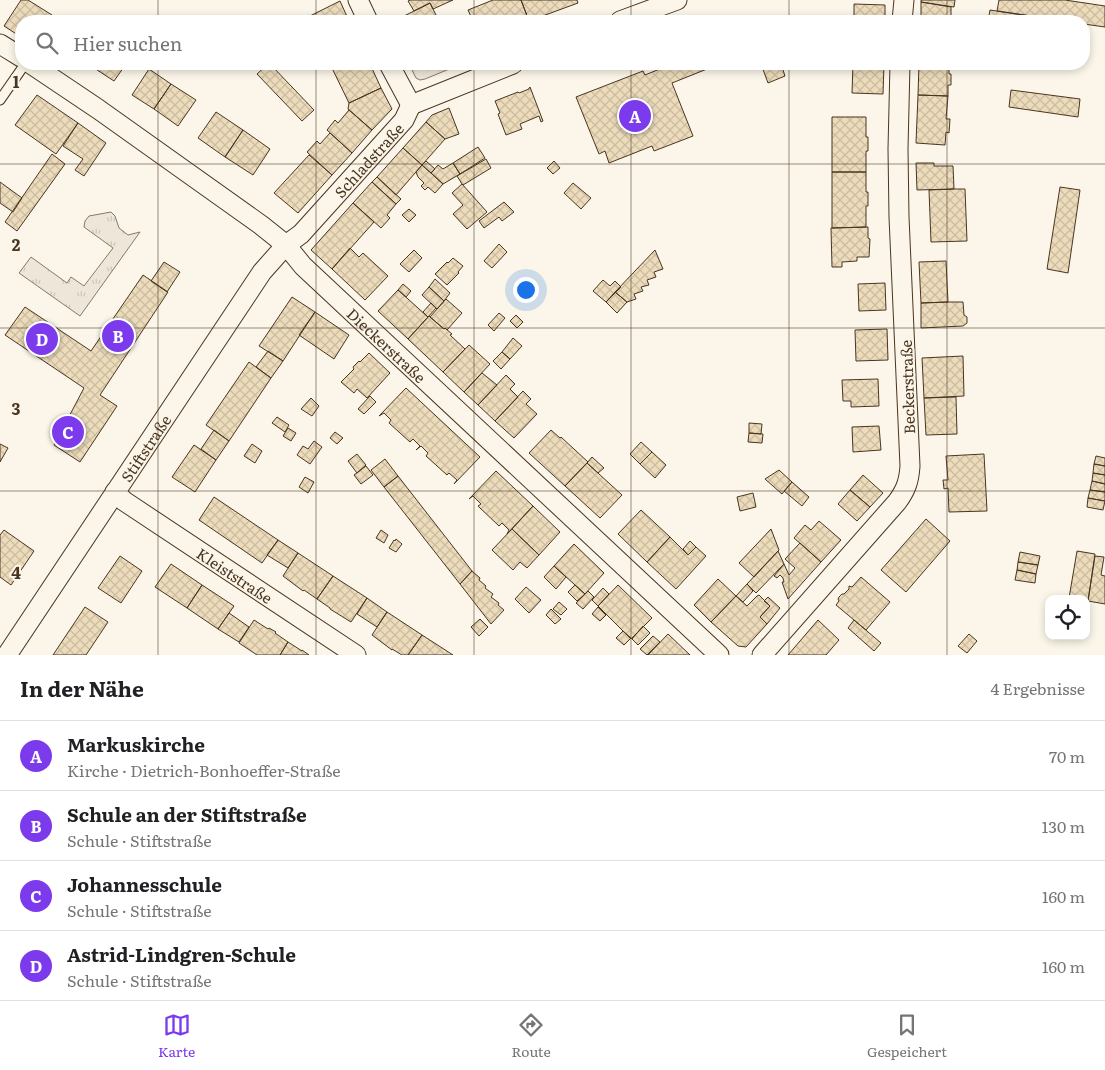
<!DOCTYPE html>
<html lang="de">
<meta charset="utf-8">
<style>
body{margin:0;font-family:Literata,serif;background:#f6f6f6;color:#202124}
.controls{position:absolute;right:15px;bottom:15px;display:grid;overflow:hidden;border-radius:10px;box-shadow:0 2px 8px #0003}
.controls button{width:45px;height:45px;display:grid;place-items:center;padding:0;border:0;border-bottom:1px solid #e0e0e0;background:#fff;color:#202124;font:25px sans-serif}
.you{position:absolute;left:525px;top:289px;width:18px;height:18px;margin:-12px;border:4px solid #fff;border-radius:50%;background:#1a73e8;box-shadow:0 0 0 8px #1a73e833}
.badge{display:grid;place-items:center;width:32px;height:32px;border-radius:50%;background:#7c3aed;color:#fff;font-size:16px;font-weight:700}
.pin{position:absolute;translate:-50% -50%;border:2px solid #fff;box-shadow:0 1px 5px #0006}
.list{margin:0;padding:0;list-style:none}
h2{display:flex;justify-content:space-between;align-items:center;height:65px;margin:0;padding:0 20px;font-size:21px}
h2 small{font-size:16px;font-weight:400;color:#757577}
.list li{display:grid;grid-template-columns:32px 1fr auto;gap:15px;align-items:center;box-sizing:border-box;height:70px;padding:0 20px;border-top:1px solid #e0e0e0}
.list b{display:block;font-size:19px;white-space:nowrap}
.list p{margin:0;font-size:16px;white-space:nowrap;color:#757577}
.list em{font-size:16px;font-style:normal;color:#757577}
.icon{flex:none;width:28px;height:28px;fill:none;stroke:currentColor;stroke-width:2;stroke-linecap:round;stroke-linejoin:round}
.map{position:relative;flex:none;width:1105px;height:655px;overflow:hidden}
.search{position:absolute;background:#fff;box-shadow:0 2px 8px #0003;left:15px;right:15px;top:15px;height:55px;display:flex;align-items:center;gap:12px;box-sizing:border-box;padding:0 18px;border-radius:20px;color:#757577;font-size:19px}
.sheet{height:345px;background:#fff}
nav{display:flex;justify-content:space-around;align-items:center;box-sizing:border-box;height:70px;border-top:1px solid #e0e0e0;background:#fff;font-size:14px;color:#757577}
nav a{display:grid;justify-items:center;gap:2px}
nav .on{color:#7c3aed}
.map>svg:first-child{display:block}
.grass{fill:url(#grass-tufts);stroke:#887966}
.building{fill:url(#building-cross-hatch);stroke:#4a3520}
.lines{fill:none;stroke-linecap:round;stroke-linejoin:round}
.service-casing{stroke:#4a3520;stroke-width:11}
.minor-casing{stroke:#4a3520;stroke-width:21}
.service{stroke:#fbf6e9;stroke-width:9}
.minor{stroke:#fbf6e9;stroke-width:19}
.grid{fill:none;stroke:#4a3520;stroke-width:1;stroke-opacity:0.55}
.labels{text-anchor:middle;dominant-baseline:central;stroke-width:4;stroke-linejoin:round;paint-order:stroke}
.street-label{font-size:15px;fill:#4a3520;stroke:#fbf6e9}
.grid-label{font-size:16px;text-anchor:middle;font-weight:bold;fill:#4a3520;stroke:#fbf6e9;stroke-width:4;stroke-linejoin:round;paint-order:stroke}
</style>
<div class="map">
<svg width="1105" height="655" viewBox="0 0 1105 655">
<defs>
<pattern id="grass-tufts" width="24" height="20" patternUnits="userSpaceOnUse" patternTransform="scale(1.25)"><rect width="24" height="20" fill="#ede6d9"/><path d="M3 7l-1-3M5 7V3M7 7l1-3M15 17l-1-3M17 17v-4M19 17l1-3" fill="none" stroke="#cdc6ba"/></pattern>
<pattern id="building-cross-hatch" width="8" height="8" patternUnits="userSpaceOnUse" patternTransform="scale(1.25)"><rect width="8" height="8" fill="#ecdcbc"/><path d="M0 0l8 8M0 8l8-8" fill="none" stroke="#ccbda1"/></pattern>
</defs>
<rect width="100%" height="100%" fill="#fbf6e9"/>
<path class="grass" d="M409,64h15l3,6 13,-6h19v1l-34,14 -5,1 -4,-2z
M111,212l4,4 4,12 9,7 12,-3 -60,84 -61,-43 12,-16 36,26 4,-6 13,9 29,-38 -29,-21 1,-6 4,-5z"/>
<path class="building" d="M21,0h7l24,15 -4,6h-27v16l-17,-11z
M410,0h43l-20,9 -3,-6 -16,8 -6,-10z
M493,0h28l8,21h-56l-5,-11z
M521,0h56l1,3 -49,18z
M921,0h34l-1,7 -33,-5z
M999,0h66l40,6v21l-21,-3v-3h-18l-69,-10z
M340,1l9,20h-39l-2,-4z
M921,2l30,5v14h-30z
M430,3l9,18h-35l-2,-4z
M854,4l31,1v16h-31z
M990,10l53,8 -1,3h-54z
M88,64h38l-12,17z
M268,64h2l44,46 -12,11 -45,-47z
M330,64h40l11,24 -32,15z
M672,64h45l-10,4v1l-35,14 21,53 -39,15 -2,-5 -43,17 -4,-12 -6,3 -23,-57 67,-26 2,4z
M761,64h20l4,12 -17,7z
M853,64h31l-1,30 -31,-1z
M919,64h30v10h2v11h-3v11l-30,-1z
M149,69l22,15 -17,25 -22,-14z
M171,84l25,16 -18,26 -24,-17z
M530,87l13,34 -2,1 -2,-6 -19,8 2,5 -16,6 -8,-21 2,-1 -5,-12 23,-9 1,1 10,-4v-1z
M381,88l11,21 -20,21 -24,-21 1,-6z
M1011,90l69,9 -2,18 -69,-10z
M37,95l41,28 -22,31 -41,-29z
M918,95l30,1 -2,23h4l-1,14 -3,-1 -1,13 -29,-2z
M449,108l10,26 -14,5 -19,-17 6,-7z
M349,110l23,20 -20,23 -25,-23 8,-10 3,3z
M216,112l27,18 -18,27 -27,-19z
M832,117h34v20h2v14h-2v21h-34z
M426,122l19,17 -23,26 -19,-17z
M78,123l28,20 -22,33 -9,-6 8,-11 -20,-13z
M243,130l27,19 -17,26 -28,-18z
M330,133l22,20 -20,22 -25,-23 10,-11 3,3z
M478,147l7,11 -25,16 -7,-11z
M403,148l19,17 -26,30 -19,-18z
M52,154l13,10 -48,67 -12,-9z
M309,155l23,20 -34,38 -24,-20z
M486,159l5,9 -28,17 -1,-1 -5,-8z
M426,161l9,8 -4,4 -9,-8z
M554,161l6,7 -7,6 -6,-6z
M453,163l7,11 -17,10 -12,-11 7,-8 5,4z
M916,163h18v3h19l1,23 -37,1z
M422,165l21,19 -8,9 -7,-6 -3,3 -4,-4 3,-3 -6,-6 -2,-5z
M832,172h34v20h2v14h-2v21l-34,1z
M377,177l24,22 -5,5 -24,-22z
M0,182l22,16 -9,14 -13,-9z
M372,182l24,22 -9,11 3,3 -9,10 -28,-25z
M573,183l18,15 -10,11 -17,-16z
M462,184l25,28 -20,17 -14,-15 10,-9 -11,-12z
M1060,187l20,3 -12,83 -21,-4z
M954,189h11l2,52 -36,1 -2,-52z
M504,202l10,10 -12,9 -3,-4 -15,11 -5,-7z
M353,203l21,19 -42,47 -21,-19z
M409,209l7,6 -7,7 -7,-7z
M868,227v11l2,1 -1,18h-12v4l-15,1v5h-10l-1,-39z
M499,244l8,8 -15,16 -8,-7z
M350,248l9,9 4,-4 25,23 -23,24 -33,-31z
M414,250l8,8 -13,14 -9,-8z
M655,250l8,19 -9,3 2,5 -9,3 2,5 -8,2 2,4 -9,3 2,5 -9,3 -12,-10z
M453,258l10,8 -5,6 1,1 -12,12 -12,-11 12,-12 1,1z
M946,261l2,41 -27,1 -2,-41z
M164,262l16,10 -13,20 -16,-11z
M143,275l25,17 -68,103 17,11 -37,56 -26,-17 30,-57 -79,-53 20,-28 66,44z
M435,279l15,14 -6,8 -15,-14z
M603,280l7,6 5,-5 6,6 -15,15 -13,-11z
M885,283l1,27 -27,1 -1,-27z
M403,284l8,7 -5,6 -8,-7z
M429,287l15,14 -7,8 -15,-14z
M398,290l30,27 -20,22 -30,-28z
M615,292l12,10 -10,11 -11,-11z
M292,297l23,15 -32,49 -24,-15z
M446,299l16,14 -15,17 -2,-2 -1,1 -14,-12z
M948,302h15l1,13 3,2v6l-4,3 -42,2v-25z
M431,303l5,5 -8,9 -5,-5z
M315,312l34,23 -15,24 -35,-24z
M499,313l6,5 -11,13 -6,-6z
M516,315l7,7 -6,6 -7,-7z
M429,316l15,13 1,-1 7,6 -2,1 15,14 -22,23 -35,-33z
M887,329l1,31 -32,1 -1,-31z
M513,338l9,8 -12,13 -8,-7z
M469,345l21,19 -26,28 -21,-20z
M268,351l15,10 -12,17 -15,-11z
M502,352l8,7 -9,10 -8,-8z
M369,353l21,20 -23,25 -10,-9 -3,4 -13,-11 13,-13 -1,-2 6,-6 1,1z
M963,356l1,40 -40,2 -2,-40z
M249,362l22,16 -42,63 -23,-16z
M482,373l15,12 -19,20 -14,-13z
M506,375l9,9 -5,5 8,8 -23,24 -17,-16z
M878,379l1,27 -28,1v-6h-8l-1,-21z
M406,388l74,69 -26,27 3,-4 -8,-7 -2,2 -21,-19 2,-3 -7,-7 -5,4 4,-4 -7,-7 -3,3 -21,-19 2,-3 -7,-7 -5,3z
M523,391l8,8 -5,5 11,10 -23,24 -19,-17z
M370,396l6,6 -12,12 -6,-5z
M956,397l1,37 -31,1 -2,-37z
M311,398l8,8 -7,10 -11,-7z
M277,417l12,8 -4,7 -13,-9z
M749,423l13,1 -1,10 -12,-1z
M879,426l2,24 -28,2 -1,-25z
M288,428l8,5 -5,8 -8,-5z
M214,430l15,11 -13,19 -15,-11z
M551,430l9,8 1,-1 27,25 -23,24 -36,-33z
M335,432l8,6 -6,6 -7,-6z
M749,433l14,1 -1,9 -14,-1z
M314,441l8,6 -12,17 -13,-9 6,-9 5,3z
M641,442l11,10 -12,12 -10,-10z
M0,444l8,4 -8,14z
M252,444l10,7 -7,12 -11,-7z
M194,445l22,15 -21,32 -23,-15z
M652,452l14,13 -11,13 -15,-14z
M357,454l9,11 -9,8 -9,-12z
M984,454l3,57 -38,1 -1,-24 -4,1 -1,-9h5l-2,-24z
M1096,456l9,2v8l-11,-2z
M592,457l12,11 -6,5 -11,-10z
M385,459l13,17 -14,11 -13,-17z
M587,463l35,32 -22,23 -35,-32z
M1094,464l11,2v9l-12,-2z
M366,466l7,9 -12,9 -7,-9z
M779,470l13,12 -10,12 -17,-15z
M496,471l37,35 -26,28 2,-4 -7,-7 -3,3 -21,-20 3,-2 -8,-8 -4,3z
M1093,473l12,2v9l-13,-3z
M863,475l20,18 -13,14 -20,-17z
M398,476l74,95 -12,13 -76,-97z
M305,477l9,5 -6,11 -9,-6z
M1092,481l13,3v8l-15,-2z
M792,482l17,15 -7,9 -18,-15z
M850,490l20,17 -13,14 -19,-17z
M1090,490l15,2v9l-17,-3z
M753,493l3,14 -16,4 -3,-14z
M214,497l64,43 -16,23 -63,-43z
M1088,498l17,3 -2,9 -16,-3z
M533,506l27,26 -21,23 -27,-26z
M641,510l29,27 -23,25 -29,-28z
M926,519l24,22 -44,51 -25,-22z
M819,521l22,19 -20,22 -27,-24 11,-13 6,5z
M512,529l27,26 -12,13 -7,-6 -7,8 -21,-20z
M771,529l8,21 -25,27 -15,-14z
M4,530l30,21 -23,34 -11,-8v-42z
M381,530l7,5 -4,8 -8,-5z
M670,537l18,18 8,-8 10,9 -30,33 -29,-27z
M396,539l6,5 -6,8 -7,-4 5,-8 1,1z
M278,540l20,13 -10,15 -21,-13z
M690,541l6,6 -8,8 -5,-6z
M800,543l21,19 -33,37 -6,-17h2l-1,-4 -3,-3 -3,3 -3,-2 10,-12 5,11 6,-7 -10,-9z
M574,544l30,29 -19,21 -31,-28z
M778,551l6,13 -28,29 -9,-9z
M1077,551l18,3 -7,47h-2v-2l-17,-1z
M1020,552l20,4 -2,9 -20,-3z
M298,553l35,23 -16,23 -13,-9 -1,1 -20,-15z
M120,556l22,15 -21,32 -23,-15z
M1095,556l9,1 -3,18 4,1v28l-17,-3z
M1018,562l20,3 -2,9 -19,-4z
M171,564l31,21 -15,23 -32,-21z
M554,566l12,11 -10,12 -12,-12z
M1017,570l19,4 -1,9 -20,-3z
M472,571l8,7 -1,2 7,6 -1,2 8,6 -2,3 8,6 -1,2 6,5 -13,14 -31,-40z
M333,576l34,22 -16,24 -21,-13v-1l-13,-9z
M861,577l29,25 -24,28 -30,-25 3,-4 -1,-2 1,-2 3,-3h2l5,-5v-3l3,1z
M718,579l18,17 -25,26 -17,-17z
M747,584l6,7 -10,11 -7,-6z
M202,585l32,21 -16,23 -31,-21z
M575,585l10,9 -8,7 -9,-9z
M618,585l34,33 -21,21 -33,-33z
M526,587l15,13 -12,13 -14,-14z
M603,588l6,6 -11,12 -6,-6z
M588,591l6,6 -11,12 -7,-6z
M759,595l11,11 -10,11 7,7 -21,23 -8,-1 -27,-24 25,-26 11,10 10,-10z
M768,597l12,11 -13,16 -7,-7 10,-11 -6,-5z
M367,598l20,14 -10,15 -20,-13z
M559,602l8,7 -6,6 -8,-6z
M85,607l23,15 -22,33h-33z
M598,607l8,8 -6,6 -8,-7z
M551,609l10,10 -6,5 -9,-9z
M387,612l35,23 -14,20h-6l-10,-6v1l-20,-15z
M229,613l20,14 -10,15 -21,-13z
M480,619l8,8 -9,9 -8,-9z
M254,620l14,9 1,-1 7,4 -1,1 13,9 -8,13h-23l-18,-12z
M818,620l21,20 -13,15h-38z
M854,620l27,23 -7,8 -26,-23z
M643,626l7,7 -12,12 -6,-6z
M623,631l8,7 -7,7 -8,-7z
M668,634l22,21h-42z
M969,634l8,7 -10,12 -9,-7z
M422,635l31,20h-45z
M653,636l7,6 -13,13 -7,-6z
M288,642l14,9v-1l7,5h-29z"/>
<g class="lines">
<g class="service-casing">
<path id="service" d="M0,100l25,-36"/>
</g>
<g class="minor-casing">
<g id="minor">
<path d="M358,0l10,21"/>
<path d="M620,21l57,-21"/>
<path d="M902,21l2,-21"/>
<path d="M0,44l21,13"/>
<path id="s1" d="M31,64l67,45 163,116 25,20 17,21 416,389"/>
<path d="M389,64l22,41"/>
<path d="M411,105l102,-41"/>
<path id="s2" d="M115,492l9,9 232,154"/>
<path id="s3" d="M7,655l255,-383 24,-27 15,-11 103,-114 7,-15"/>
<path d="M762,655l135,-153c9,-12 12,-21 13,-36l-11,-249 -1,-68 2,-85"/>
</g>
</g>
<use href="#service" class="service"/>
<use href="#minor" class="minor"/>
</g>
<path class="grid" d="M158,0v21M316,0v21M474,0v21M631,0v21M789,0v21M947,0v21M158,64v591M316,64v591M474,64v591M631,64v591M789,64v591M947,64v591M0,164h1105M0,328h1105M0,491h1105"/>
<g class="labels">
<g class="street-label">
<text stroke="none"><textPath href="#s3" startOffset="615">Schladstraße</textPath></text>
<text stroke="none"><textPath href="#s1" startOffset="455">Dieckerstraße</textPath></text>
<text transform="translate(907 387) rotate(-92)">Beckerstraße</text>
<text stroke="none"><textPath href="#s3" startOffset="249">Stiftstraße</textPath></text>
<text stroke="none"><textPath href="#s2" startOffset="146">Kleiststraße</textPath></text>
</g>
</g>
<g class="grid-label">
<text x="16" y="88">1</text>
<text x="16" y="251">2</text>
<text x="16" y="415">3</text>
<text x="16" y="579">4</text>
</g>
</svg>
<div class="controls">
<button><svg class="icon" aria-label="locate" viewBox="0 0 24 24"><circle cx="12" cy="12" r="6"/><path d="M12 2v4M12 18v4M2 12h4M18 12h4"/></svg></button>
</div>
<div class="you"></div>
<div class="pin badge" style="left:635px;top:116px">A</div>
<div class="pin badge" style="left:118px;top:336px">B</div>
<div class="pin badge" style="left:68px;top:432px">C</div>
<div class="pin badge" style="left:42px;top:339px">D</div>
<div class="search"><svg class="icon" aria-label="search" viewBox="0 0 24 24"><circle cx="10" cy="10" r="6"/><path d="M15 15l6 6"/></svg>Hier suchen</div>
</div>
<section class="sheet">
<h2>In der Nähe<small>4 Ergebnisse</small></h2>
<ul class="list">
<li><span class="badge">A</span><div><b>Markuskirche</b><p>Kirche · Dietrich-Bonhoeffer-Straße</p></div><em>70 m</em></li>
<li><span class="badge">B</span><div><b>Schule an der Stiftstraße</b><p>Schule · Stiftstraße</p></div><em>130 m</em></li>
<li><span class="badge">C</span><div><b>Johannesschule</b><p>Schule · Stiftstraße</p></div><em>160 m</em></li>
<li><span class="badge">D</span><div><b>Astrid-Lindgren-Schule</b><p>Schule · Stiftstraße</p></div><em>160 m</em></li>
</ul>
</section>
<nav>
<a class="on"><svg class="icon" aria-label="map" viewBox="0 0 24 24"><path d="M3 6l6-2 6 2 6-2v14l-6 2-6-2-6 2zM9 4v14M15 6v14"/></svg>Karte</a>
<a><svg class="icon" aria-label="directions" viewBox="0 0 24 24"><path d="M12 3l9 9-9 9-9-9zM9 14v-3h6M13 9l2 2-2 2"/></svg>Route</a>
<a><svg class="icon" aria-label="saved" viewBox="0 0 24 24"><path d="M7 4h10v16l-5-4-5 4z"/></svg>Gespeichert</a>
</nav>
